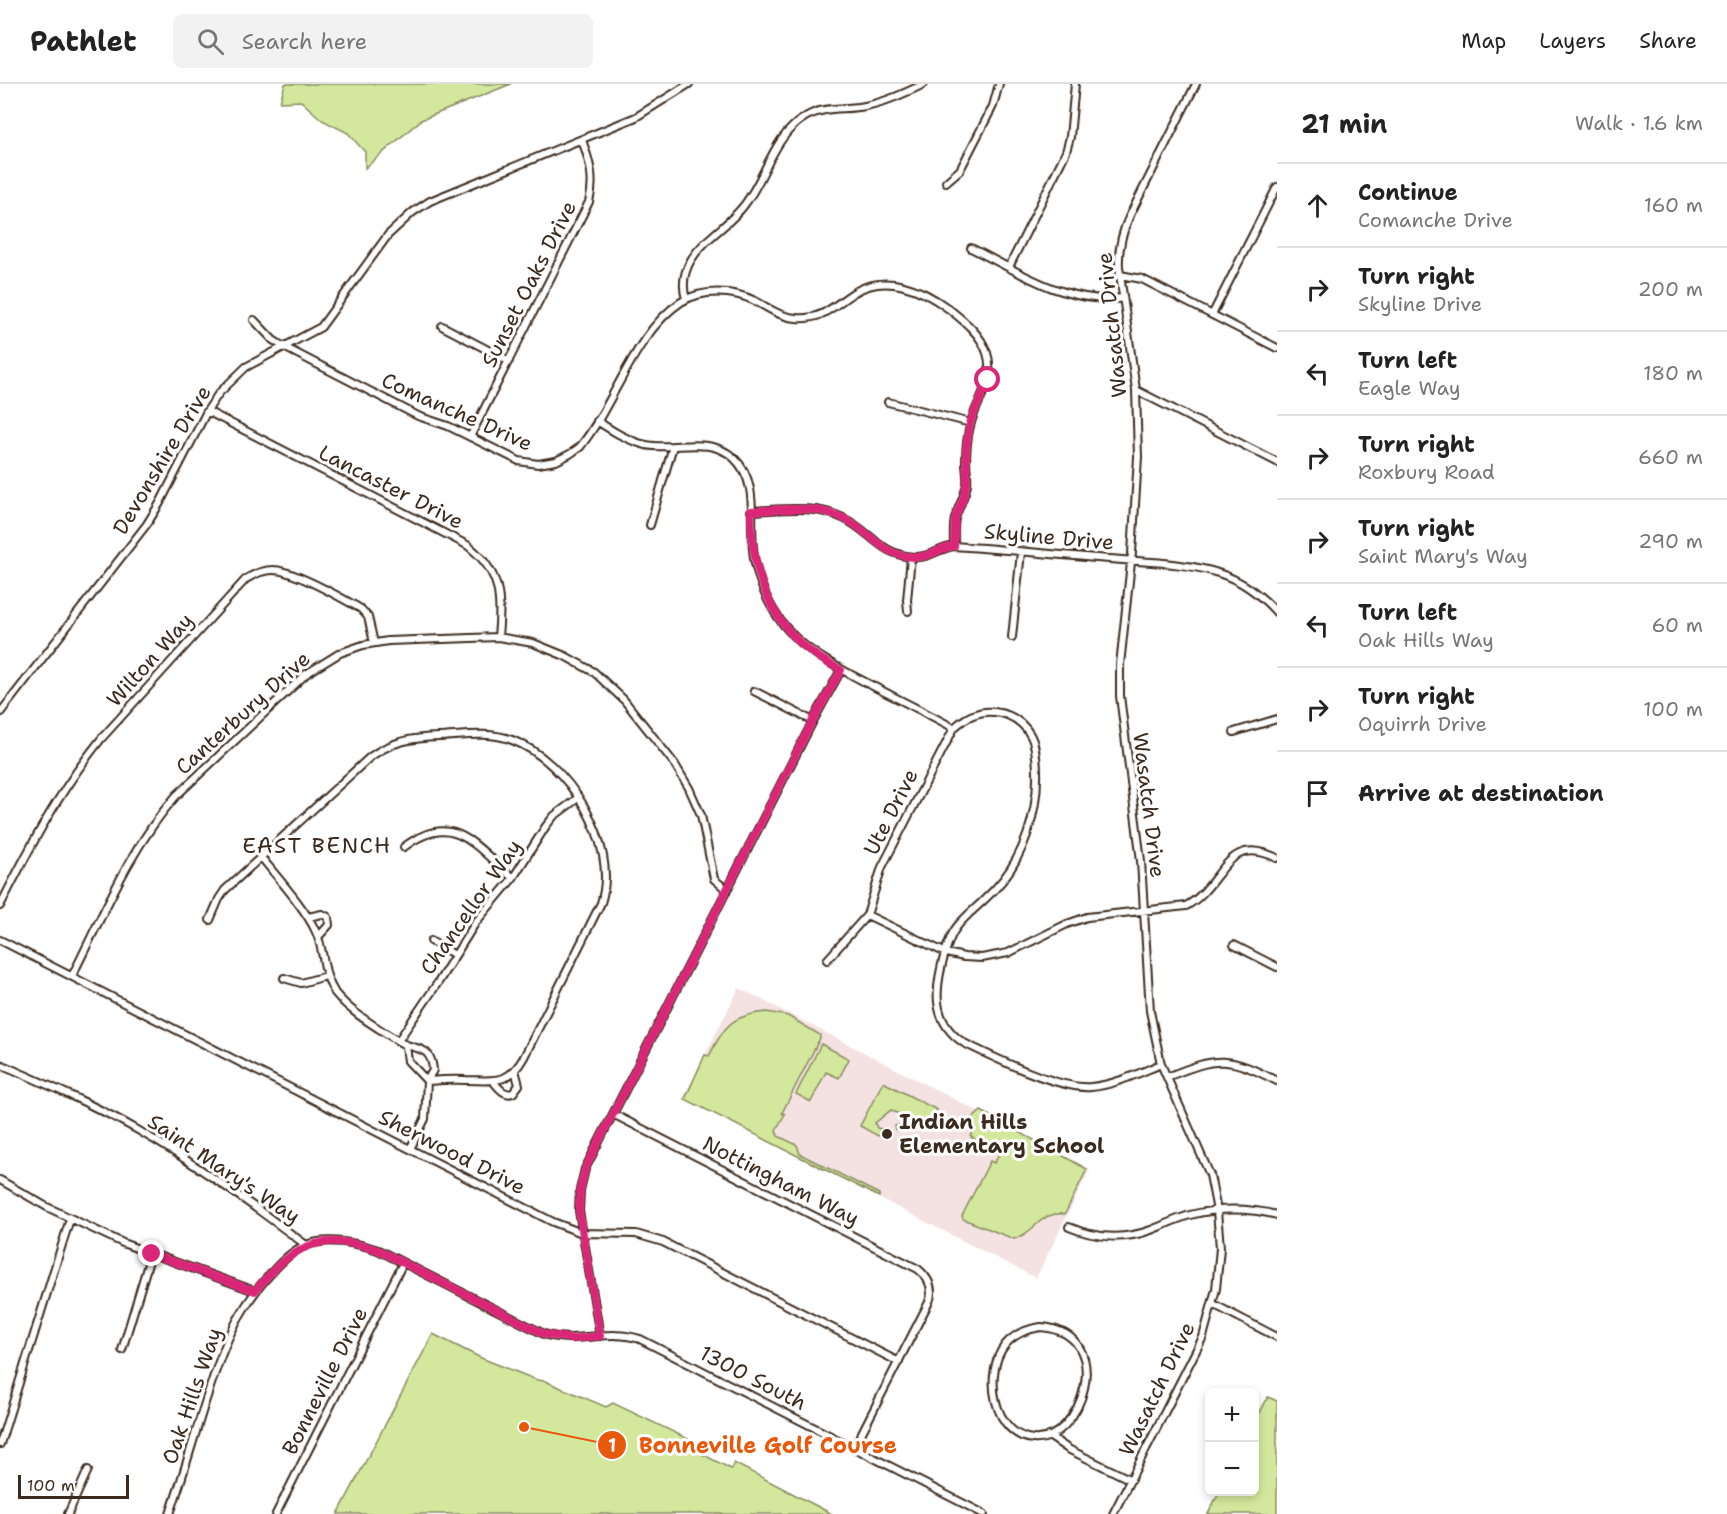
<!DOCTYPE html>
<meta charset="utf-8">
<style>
body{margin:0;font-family:"Shantell Sans",sans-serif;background:#f2f2f2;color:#222}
.controls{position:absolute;right:18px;bottom:18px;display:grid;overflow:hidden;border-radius:9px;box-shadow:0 3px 9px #0003}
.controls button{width:54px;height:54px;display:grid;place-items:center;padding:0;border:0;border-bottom:2px solid #e0e0e0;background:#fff;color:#222;font:30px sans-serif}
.scale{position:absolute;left:18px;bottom:15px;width:111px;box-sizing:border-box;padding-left:6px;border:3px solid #3b2a1e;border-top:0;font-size:16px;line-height:21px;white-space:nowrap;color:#3b2a1e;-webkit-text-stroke:4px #fff;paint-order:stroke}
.stop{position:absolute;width:18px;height:18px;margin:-14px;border:4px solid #db2777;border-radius:50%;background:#fff}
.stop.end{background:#db2777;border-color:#fff;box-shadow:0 2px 6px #0008}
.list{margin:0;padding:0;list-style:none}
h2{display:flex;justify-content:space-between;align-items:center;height:78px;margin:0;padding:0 24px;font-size:26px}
h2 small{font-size:20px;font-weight:400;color:#767676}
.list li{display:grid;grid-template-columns:39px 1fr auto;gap:18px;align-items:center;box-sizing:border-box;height:84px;padding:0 24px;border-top:2px solid #e0e0e0}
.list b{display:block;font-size:22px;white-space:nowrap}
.list p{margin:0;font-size:20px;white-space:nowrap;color:#767676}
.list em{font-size:20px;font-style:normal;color:#767676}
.icon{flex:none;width:33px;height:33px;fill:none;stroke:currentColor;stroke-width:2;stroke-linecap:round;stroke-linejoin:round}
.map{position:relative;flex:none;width:1277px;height:1430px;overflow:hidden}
header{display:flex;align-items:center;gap:36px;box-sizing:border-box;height:84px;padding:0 30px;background:#fff;border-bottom:2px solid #e0e0e0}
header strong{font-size:28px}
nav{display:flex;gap:33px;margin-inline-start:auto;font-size:21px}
.search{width:420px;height:54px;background:#f2f2f2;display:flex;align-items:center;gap:15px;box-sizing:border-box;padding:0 21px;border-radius:9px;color:#767676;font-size:22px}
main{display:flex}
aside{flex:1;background:#fff}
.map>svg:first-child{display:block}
.built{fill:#f4e2e2}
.green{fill:#d3e89d;stroke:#87895e;stroke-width:1.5}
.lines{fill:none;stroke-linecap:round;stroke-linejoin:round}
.street-casing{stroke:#3b2a1e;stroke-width:10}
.street{stroke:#fff;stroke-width:6}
.route{stroke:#db2777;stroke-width:8}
.poi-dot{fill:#3b2a1e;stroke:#fff;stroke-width:2}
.labels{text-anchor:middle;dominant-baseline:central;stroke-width:6;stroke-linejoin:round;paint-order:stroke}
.street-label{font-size:21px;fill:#3b2a1e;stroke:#fff}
.poi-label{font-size:21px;font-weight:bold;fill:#3b2a1e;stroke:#fff;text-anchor:start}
.neighbourhood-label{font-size:22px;letter-spacing:1.5px;fill:#3b2a1e;stroke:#fff}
.leader{fill:none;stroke:#e8590c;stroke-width:2}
.callout-dot{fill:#e8590c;stroke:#fff;stroke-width:2}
.mark-label{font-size:18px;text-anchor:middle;font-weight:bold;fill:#fff}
.callout-label{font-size:22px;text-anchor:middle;font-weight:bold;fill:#e8590c;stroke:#fff;stroke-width:6;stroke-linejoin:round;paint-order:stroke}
</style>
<header>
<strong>Pathlet</strong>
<div class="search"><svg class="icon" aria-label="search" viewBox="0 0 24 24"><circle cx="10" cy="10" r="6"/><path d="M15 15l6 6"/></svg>Search here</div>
<nav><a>Map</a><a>Layers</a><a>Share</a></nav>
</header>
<main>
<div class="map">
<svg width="1277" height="1430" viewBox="0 0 1277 1430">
<rect width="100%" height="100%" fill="#fff"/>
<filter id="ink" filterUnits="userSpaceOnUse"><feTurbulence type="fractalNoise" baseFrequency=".0167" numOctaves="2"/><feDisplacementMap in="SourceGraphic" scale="12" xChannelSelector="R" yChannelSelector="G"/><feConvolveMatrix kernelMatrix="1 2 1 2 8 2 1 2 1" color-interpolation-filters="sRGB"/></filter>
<g filter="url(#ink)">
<path class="built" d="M739,904l351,181 -54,109 -353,-180z"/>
<path class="green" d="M285,0h226l-90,36 -56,48v-16l-17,-19 -26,-13 -21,-19 -21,1z
M767,928l21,4 32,19v3l-38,75 3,1 -9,16 2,6 19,9 3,9 79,40v3l-194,-98 20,-44 4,1c16,-31 23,-41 58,-44z
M821,960l28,15 -10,19 -13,-6 -15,30 -15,-8z
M883,998l54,28 -6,8 -35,12 -1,-4 11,-3 1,-5 -16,-8 -16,13 2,5 8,2 1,3 -8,3 -18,-10z
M981,1027l106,58 -22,45c-26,-3 -29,19 -51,25l-51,-20 -1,-3 28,-55 4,2 5,-9 -28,-17 3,-9 -2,-9z
M433,1250l48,24 56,22 8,1 61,26 7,-4 92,44 -3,7 29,15 3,-6 98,51h-494z
M1268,1313l9,4v113h-69l11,-22h35l1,-70z"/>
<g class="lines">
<g class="street-casing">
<path id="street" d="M946,98l14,-12 33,-64 6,-22
M971,164c48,24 96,57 152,50
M1009,183l57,-115 4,-15 5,-53
M1120,191l22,4 135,69
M686,215c-4,-13 -2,-27 5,-39 13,-22 39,-35 54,-56 22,-29 28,-69 62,-88 18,-10 38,-6 58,-10 21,-4 40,-13 59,-22
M1212,231l65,-128
M254,236l19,20 11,7 134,69 30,10 71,35 19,3 18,-3 14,-7 10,-7c35,-43 54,-114 101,-145 21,-13 52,-12 74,-1 14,7 25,16 41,17 27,2 37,-12 57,-25 32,-20 68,-5 96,16 15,12 32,25 38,44 9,27 -11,48 -17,73 -3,12 -4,24 -4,36 0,7 2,15 1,22 -2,13 -9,23 -12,35 -2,8 -1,18 -1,27
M442,242l67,35
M1136,306l141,72
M888,318l83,21
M207,327l260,134c34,26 35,53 31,92
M597,337c16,10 31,20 49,24 29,6 63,-10 88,13 28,26 13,72 21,105 15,67 54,90 110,119 29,15 60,30 89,46
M470,353l119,-235c6,-22 1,-40 -7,-62
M751,427c30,-1 64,-7 92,7 28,13 37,37 71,39 16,1 25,-9 40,-11 51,3 103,9 155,13 34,3 76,3 109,14 23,7 43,22 59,40
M650,441l23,-79
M908,527l-1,-11 4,-43
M1012,553l9,-85
M754,607l59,30
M0,629l147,-189 13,-21 47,-92 12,-18 27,-26 75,-40 67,-92 25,-23 17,-11 206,-84 53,-33
M1234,648l43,-13
M404,763c50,-38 71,0 109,31
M261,773c16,20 45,52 55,75 9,20 6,42 19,61 16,20 42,34 63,48 15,10 33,2 35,29l-6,11 -2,38 -15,30
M0,822c31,-61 58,-113 101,-167l145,-160c8,-5 17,-9 27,-9 20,0 69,28 88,39l7,8 6,26
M867,831l79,38 18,4 18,1 26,-5 59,-29 20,-7 99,-11c37,-20 39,-74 91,-48
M308,833l14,-3 6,3 1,8 -11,12
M210,836l9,-21 6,-9 145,-133c22,-16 42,-19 69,-20 23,-1 50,-6 73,3 56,21 108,104 89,163l-77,154c-16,29 -31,23 -58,23 -13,-1 -26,0 -39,1
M0,856l553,282 29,11 54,1 27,8 236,120
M431,857l24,14
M1234,861l43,22
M827,876l40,-45 15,-48 72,-139c11,-11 25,-18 41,-16 20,2 37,17 40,37 6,37 -1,78 -19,111 -8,15 -19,28 -31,39 -10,10 -21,18 -29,29 -6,8 -8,16 -11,25 -10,34 -15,68 19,90 29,14 96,47 127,44 24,-2 48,-14 70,-23
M72,892c31,-61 58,-128 104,-180l130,-122 34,-21 23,-8 25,-4 110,-4 35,6 32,13 29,16 30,28 50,63 15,25 12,27 13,64 13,11
M284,894l17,5 25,-7
M398,957l41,-60 37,-59 37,-44 33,-52 8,-10 24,-18
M406,962l2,15 19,20
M0,980c46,20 92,40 136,65 59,34 115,75 170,116
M1167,993c51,-21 61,-21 110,4
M493,997c6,7 11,15 20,12l6,-8 -4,-15
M613,1030l305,155c11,9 16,20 11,33l-75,146
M0,1096l47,27 78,37 130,47
M1069,1143c26,11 55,13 82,3 13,-5 25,-11 39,-15 28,-7 59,-7 87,0
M1213,1220l64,33
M1041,1243c78,6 40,117 -8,112 -40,-4 -50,-66 -28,-94 9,-11 22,-16 36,-18z
M600,1252l-21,-125 1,-21 5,-21 228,-448 28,-51
M122,1266l29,-96
M1049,1352l19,13 63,31
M0,1360l70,-225
M68,1430l20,-44
M170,1430c12,-35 22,-70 33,-105 17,-54 31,-97 70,-138 9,-10 20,-21 33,-26 21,-8 52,-2 72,5l166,84c35,11 63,-6 96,5l344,175
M276,1430l127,-251
M1113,1430l90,-177 13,-48 4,-41 -3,-37 -7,-36 -49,-111 -11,-53 -9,-150 -21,-165v-31l12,-112 6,-96 -2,-67 -17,-123c-1,-19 3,-35 11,-52l66,-131"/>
</g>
<use href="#street" class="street"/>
</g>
</g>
<g class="lines" filter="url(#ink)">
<path class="route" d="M152,1170l103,37c37,-45 64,-61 123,-41l166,84 28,5 28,-3 -21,-125 1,-21 5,-21 228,-449 28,-50c-66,-32 -90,-88 -90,-159 30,-1 64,-7 92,7 29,13 35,37 71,39 16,1 25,-9 40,-11l1,-28 9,-22 3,-15 -1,-32 4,-26 18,-43"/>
</g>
<circle class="poi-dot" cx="887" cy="1050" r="6"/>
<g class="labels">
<g class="street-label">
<text transform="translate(529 200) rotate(-63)">Sunset Oaks Drive</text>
<text transform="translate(1112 241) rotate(-96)">Wasatch Drive</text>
<text transform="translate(457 328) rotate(24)">Comanche Drive</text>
<text transform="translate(162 376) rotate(-59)">Devonshire Drive</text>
<text transform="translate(391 403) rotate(27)">Lancaster Drive</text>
<text transform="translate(1049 453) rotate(5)">Skyline Drive</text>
<text transform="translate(150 576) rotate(-48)">Wilton Way</text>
<text transform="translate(243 629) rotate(-42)">Canterbury Drive</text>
<text transform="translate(1149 721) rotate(83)">Wasatch Drive</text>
<text transform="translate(891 728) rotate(-63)">Ute Drive</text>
<text transform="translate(471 823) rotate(-55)">Chancellor Way</text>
<text transform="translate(452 1068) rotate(27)">Sherwood Drive</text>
<text transform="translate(224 1085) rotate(34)">Saint Mary's Way</text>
<text transform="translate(781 1097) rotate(27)">Nottingham Way</text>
<text transform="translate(753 1294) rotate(27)">1300 South</text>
<text transform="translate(325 1297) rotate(-63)">Bonneville Drive</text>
<text transform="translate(1157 1305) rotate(-64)">Wasatch Drive</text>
<text transform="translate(192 1312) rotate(-71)">Oak Hills Way</text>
</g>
<g class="poi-label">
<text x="899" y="1038">Indian Hills<tspan x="899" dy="24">Elementary School</tspan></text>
</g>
<g class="neighbourhood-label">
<text x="317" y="761">EAST BENCH</text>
</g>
</g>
<path class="leader" d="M524 1343L612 1361"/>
<g class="callout-dot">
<circle cx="524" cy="1343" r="6"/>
<circle cx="612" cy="1361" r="15"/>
</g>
<g class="mark-label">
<text x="612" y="1368">1</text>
</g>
<g class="callout-label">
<text x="768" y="1369">Bonneville Golf Course</text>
</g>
</svg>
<div class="controls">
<button>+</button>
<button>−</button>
</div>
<div class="scale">100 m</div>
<div class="stop" style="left:988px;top:296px"></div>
<div class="stop end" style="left:152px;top:1170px"></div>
</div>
<aside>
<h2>21 min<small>Walk · 1.6 km</small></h2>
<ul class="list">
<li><svg class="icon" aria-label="ahead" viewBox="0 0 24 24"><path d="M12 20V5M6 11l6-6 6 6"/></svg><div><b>Continue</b><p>Comanche Drive</p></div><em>160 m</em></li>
<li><svg class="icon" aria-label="right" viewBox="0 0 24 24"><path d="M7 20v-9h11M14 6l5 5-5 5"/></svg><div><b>Turn right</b><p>Skyline Drive</p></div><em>200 m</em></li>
<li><svg class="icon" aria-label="left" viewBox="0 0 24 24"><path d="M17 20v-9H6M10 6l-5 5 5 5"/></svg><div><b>Turn left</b><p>Eagle Way</p></div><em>180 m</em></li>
<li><svg class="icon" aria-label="right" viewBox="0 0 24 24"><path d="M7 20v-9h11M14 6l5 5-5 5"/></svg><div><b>Turn right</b><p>Roxbury Road</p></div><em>660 m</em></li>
<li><svg class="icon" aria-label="right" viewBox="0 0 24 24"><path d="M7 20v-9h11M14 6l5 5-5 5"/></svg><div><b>Turn right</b><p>Saint Mary's Way</p></div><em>290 m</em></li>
<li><svg class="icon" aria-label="left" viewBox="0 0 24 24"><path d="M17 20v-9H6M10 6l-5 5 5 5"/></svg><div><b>Turn left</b><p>Oak Hills Way</p></div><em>60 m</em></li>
<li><svg class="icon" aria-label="right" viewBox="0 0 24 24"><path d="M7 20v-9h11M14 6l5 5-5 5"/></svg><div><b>Turn right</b><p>Oquirrh Drive</p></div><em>100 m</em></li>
<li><svg class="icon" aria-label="arrive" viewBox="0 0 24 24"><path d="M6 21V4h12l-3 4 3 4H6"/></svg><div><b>Arrive at destination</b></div></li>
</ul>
</aside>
</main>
